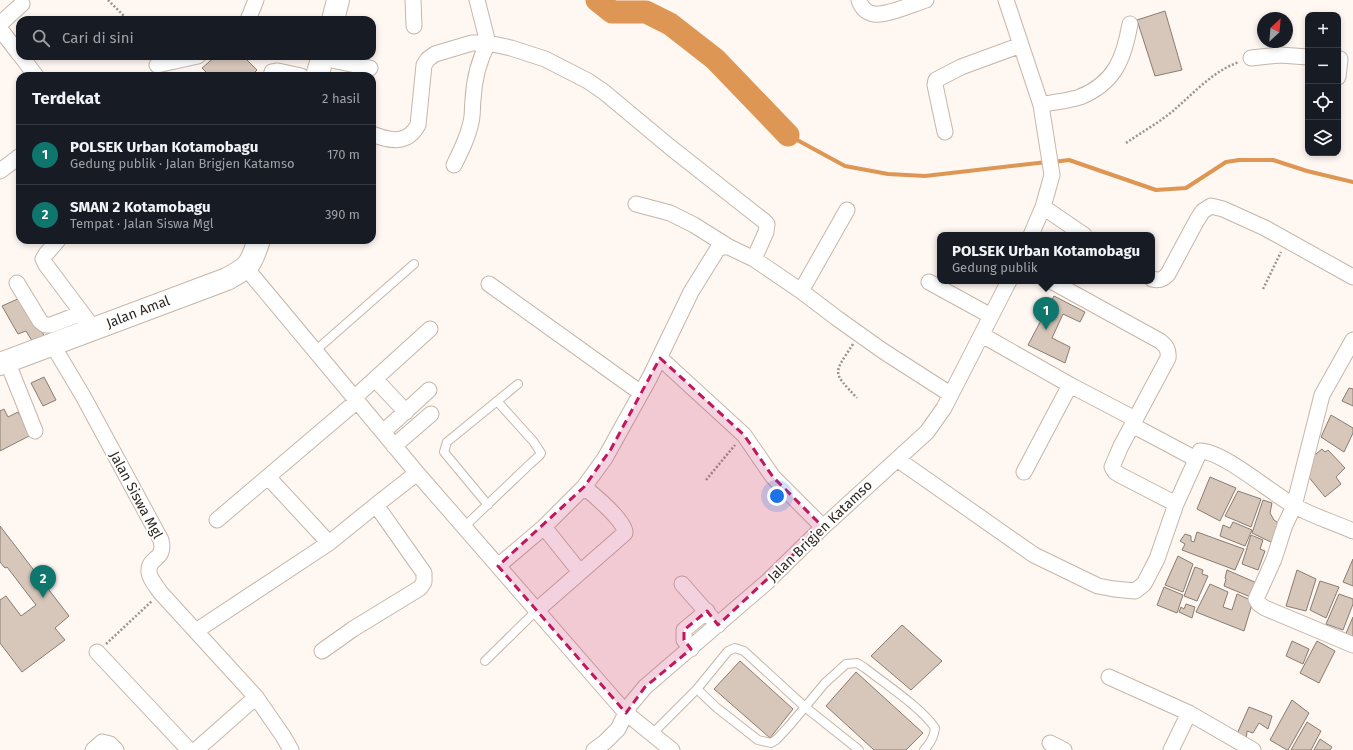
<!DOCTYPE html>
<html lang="id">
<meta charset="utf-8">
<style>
body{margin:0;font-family:"Fira Sans",sans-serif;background:#20242c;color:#f1f3f6}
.controls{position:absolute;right:12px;top:12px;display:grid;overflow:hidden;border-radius:8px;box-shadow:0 2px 6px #0003}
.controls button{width:36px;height:36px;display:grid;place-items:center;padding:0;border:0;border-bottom:1px solid #363941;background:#171b24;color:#f1f3f6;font:20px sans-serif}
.compass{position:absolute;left:1257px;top:12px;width:36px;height:36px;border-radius:50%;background:#171b24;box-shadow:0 2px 6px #0003;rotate:26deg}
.you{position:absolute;left:777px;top:496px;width:14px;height:14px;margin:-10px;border:3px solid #fff;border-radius:50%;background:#1a73e8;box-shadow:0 0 0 6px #1a73e833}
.badge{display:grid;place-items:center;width:26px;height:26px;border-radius:50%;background:#0f766e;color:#fff;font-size:13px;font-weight:700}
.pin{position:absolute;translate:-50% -33px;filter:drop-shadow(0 1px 2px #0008)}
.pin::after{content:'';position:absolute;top:21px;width:14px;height:12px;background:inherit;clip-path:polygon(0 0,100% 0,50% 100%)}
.popup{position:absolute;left:937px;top:232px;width:218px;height:52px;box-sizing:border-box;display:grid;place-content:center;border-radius:8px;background:#171b24;filter:drop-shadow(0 1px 3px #0005);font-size:13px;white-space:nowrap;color:#9ea1a6}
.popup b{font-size:15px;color:#f1f3f6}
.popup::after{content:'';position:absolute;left:50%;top:100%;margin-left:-8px;border:8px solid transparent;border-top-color:#171b24}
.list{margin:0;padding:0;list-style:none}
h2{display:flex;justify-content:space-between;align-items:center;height:52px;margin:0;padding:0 16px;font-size:17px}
h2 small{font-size:13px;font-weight:400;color:#9ea1a6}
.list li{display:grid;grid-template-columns:26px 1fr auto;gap:12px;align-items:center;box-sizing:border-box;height:60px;padding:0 16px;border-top:1px solid #363941}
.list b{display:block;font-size:15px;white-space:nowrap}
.list p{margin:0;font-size:13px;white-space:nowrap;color:#9ea1a6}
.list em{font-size:13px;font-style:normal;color:#9ea1a6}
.icon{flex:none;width:22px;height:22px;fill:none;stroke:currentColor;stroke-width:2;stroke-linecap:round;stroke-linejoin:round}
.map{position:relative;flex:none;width:1353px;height:750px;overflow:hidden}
.search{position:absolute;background:#171b24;box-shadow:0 2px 6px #0003;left:16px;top:16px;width:360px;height:44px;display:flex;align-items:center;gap:10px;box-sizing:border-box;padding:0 14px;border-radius:12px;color:#9ea1a6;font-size:15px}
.panel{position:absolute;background:#171b24;box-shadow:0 2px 6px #0003;left:16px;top:72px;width:360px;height:172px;border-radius:12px}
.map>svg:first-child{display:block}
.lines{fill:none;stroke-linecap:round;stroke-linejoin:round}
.stream{stroke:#dd9653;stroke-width:4}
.river{stroke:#dd9653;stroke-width:23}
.building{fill:#d7c7ba;stroke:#8a7c70}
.lane-casing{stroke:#c5b6a9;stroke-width:10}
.street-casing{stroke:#c5b6a9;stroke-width:17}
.secondary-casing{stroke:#c5b6a9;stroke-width:24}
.path{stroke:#9a938e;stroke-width:2.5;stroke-dasharray:2 2;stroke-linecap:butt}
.lane{stroke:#fff;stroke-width:8}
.street{stroke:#fff;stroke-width:15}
.secondary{stroke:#fff;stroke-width:22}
.marked{fill:#c2185b;fill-opacity:0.2;stroke:#c2185b;stroke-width:3;stroke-dasharray:8 5;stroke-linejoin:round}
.labels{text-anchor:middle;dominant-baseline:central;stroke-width:4;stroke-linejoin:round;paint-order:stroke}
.street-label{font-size:14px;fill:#2e2823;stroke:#fff}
</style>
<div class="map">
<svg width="1353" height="750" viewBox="0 0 1353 750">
<rect width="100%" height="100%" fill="#fef7f2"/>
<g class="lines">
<path class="stream" d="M788,135l57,31 43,8 37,2 122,-14
M1053,162l16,-2 87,30 30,-2 40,-26 13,-2h34l34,11 46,11"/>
<path class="river" d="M597,0l15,12h34l24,12 45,35 73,76"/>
</g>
<path class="building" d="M1165,11l17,59 -27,6 -18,-56z
M216,56h27l14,14 -6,6h-41l-8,-8z
M1054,296l31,16 -5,10 -17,-8 -11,24 18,9 -5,16 -37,-18z
M22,297l24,42 -12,5 -8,-13 -8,3 -16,-28z
M44,377l12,23 -13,6 -12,-23z
M1349,388l4,1v17l-11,-5z
M4,409l4,8 10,-5 13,23 -31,16v-40z
M1331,415l22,13v5l-9,19 -23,-15z
M1322,449l3,3 3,-2 17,18 -9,9 5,7 -16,13 -22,-27 10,-7 -3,-4z
M1210,477l26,11 -16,33 -23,-12z
M1238,491l23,8 -10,28 -26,-11z
M1263,500l9,3 -2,10 4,7 7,5 -6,19 -23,-11z
M1233,522l19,8 -7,16 -25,-10 3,-11 7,3z
M0,526l69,90 -14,12 10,12 -43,32 -22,-29v-43l6,-4 15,20 15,-11 -29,-38 -2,1 -5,-6z
M1197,532l47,17 -9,21 -53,-20 3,-6 -5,-3 5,-7 6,2v5l3,1z
M1251,535l12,5 -3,9 5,2 -7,19 -16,-6z
M1178,556l15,8 -10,28 -18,-7z
M1353,559v27l-10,-4z
M1195,567l8,3 -1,4 6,2 -11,25 -13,-5z
M1227,570l32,14 -6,14 -29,-12 2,-7 -1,-1z
M1297,570l19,9 -10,32 -20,-5z
M1320,581l19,6 -13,31 -16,-8z
M1210,584l18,8 -5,15 9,3 5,-16 16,7 -9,30 -48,-19z
M1164,587l19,8 -6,18 -20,-8z
M1339,594l14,5v5l-10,26 -17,-6z
M1186,604l9,3 -3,11 -13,-6 2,-5 3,2z
M1353,617v25l-9,-4z
M902,625l40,36 -31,29 -40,-34z
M1292,641l17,8 -6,15 -17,-8z
M1317,641l18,10 -16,32 -19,-10z
M740,661l53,48 -23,29 -56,-49z
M856,672l67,61 -17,17h-32l-48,-44z
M1292,700l17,13 -21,37h-1l-17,-10z
M1249,707l23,9 -4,13 -9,-6 -6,10 -6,-2 -1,10 -10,-5z
M1307,722l14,9 -10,19h-20z
M1320,739l12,8 -2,3h-16z"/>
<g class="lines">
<g class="lane-casing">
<path id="lane" d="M315,351l99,-87
M488,505l-44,-53 3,-10 71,-58
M464,527l66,-63 10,-9 1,-2 -8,-12 -36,-40
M485,661l52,-51
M697,689l31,-38 7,-3 9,3 61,56 54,43
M652,734l45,-45 20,19 41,32 13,3 5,-3 14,-15 35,-42 21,-19 11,-1 8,5c20,16 57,40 70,60 -1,9 -5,16 -11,22"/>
</g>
<g class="street-casing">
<path id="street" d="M413,0l1,26
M477,0l11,43 23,5 34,11 43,22 16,11 66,55 94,74 3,3 -1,8 -12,27
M859,0c2,7 7,13 15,14 12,2 39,-10 52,-14
M1006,0l35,105 11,70 -9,32 -12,28
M248,20l8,-20
M0,24l22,-20
M0,29l20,26
M21,56l15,20
M322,58l48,10
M1251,58l29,-3 28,2
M157,65l41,-9
M271,76l1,-4 6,-1 23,5
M1338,77l2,-18
M1041,105c12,-3 27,-4 39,-8 35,-14 44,-39 50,-73
M945,132l-10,-47 1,-5 25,-13 60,-22
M372,134c18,7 35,11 46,-9l6,-60 4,-6 7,-5 37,-11h16c-10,19 -14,36 -15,57 -1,7 0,15 -2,22 -3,15 -10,29 -17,43
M0,171l20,-15
M636,204l34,9 24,12 35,22
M1043,207l41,28
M58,240l-12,14 -3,5 3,6 48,64
M246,268l171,205 209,240 46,37
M1152,279c7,2 11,1 16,-5l29,-54 6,-9 8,-5 12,3 42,19 88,49
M1051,281l109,60c6,5 9,8 8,17l-47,88 -9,21 3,5 5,3 56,29
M929,282l62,34
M17,283l23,38 5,4h6l31,-12
M489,284l152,109
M801,291l46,-81
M982,335l88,50 65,34
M1353,340l-31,55 -28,111 -9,19 -11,34 -18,40 3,5 6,4 88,37
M52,344l31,52 78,144c5,20 -12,17 -12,30 -1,7 8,17 11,22l96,105 27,39 8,14
M660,358l84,77 29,42 50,50
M7,361l28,70
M375,379l31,33
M354,398l76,-69
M1132,425l64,34
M383,432l46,-42
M394,446l37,-32
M897,459l137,96 64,31 16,3 21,2 9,-7 13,-25 19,-55 24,-53c23,0 71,42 93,54 19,11 40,17 60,26
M1024,472l46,-87
M268,477l61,66
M217,520l140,-119
M544,527l36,45
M498,566l46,-39 40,-40 21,-29 45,-81 41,-85 26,-42 4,-3h8l25,12 47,32 37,28 45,32 67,43
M682,584l36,41
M537,610l88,-77c1,-11 -31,-38 -41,-46
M196,631l133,-88 47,-38
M691,649l-7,-9v-10l23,-19
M322,651l31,-22 67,-41 4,-6v-9l-48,-68 41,-32
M97,652l92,98
M1109,677l80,36 64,37
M1050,743l14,7
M93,750l9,-8 8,2 6,6
M196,750l60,-53
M594,750l11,-8 13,-13 12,-24 15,-18 122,-105 56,-55 104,-95 17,-24 65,-127
M1171,750l18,-37"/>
</g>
<g class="secondary-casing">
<path id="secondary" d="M333,20l5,-20
M317,76l6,-20
M0,364l227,-85c24,-13 23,-14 32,-39"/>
</g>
<path class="path" d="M108,0l20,20
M1126,143c16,-11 34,-21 48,-33 20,-17 39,-39 65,-48
M1263,289l18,-37
M853,344c-20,31 -21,27 4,54
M706,480l29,-35
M106,644l46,-43"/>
<use href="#lane" class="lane"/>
<use href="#street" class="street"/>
<use href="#secondary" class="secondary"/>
</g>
<path class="marked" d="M660,358l84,77 29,42 50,50 -105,98 -11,-14 -23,19v10l7,9 -46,38 -19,26 -128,-147 86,-79 27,-38z"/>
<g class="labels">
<g class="street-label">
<text transform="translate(138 312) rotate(-21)">Jalan Amal</text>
<text transform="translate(136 495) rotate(62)">Jalan Siswa Mgl</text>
<text transform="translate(820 531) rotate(-44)">Jalan Brigjen Katamso</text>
</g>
</g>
</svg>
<div class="controls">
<button>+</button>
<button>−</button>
<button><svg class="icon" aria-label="locate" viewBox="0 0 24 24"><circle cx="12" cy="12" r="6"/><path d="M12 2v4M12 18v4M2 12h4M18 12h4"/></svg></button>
<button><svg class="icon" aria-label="layers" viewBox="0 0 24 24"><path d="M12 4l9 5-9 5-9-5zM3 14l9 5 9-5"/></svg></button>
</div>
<svg class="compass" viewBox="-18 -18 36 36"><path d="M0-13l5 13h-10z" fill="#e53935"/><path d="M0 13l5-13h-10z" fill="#9ea1a6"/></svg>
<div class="you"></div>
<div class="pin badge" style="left:1046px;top:330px">1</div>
<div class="popup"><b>POLSEK Urban Kotamobagu</b>Gedung publik</div>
<div class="pin badge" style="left:43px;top:598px">2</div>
<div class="search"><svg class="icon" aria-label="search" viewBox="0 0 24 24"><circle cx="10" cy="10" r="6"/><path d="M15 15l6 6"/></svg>Cari di sini</div>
<section class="panel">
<h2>Terdekat<small>2 hasil</small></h2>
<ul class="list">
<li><span class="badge">1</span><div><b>POLSEK Urban Kotamobagu</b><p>Gedung publik · Jalan Brigjen Katamso</p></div><em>170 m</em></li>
<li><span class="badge">2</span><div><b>SMAN 2 Kotamobagu</b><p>Tempat · Jalan Siswa Mgl</p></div><em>390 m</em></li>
</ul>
</section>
</div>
